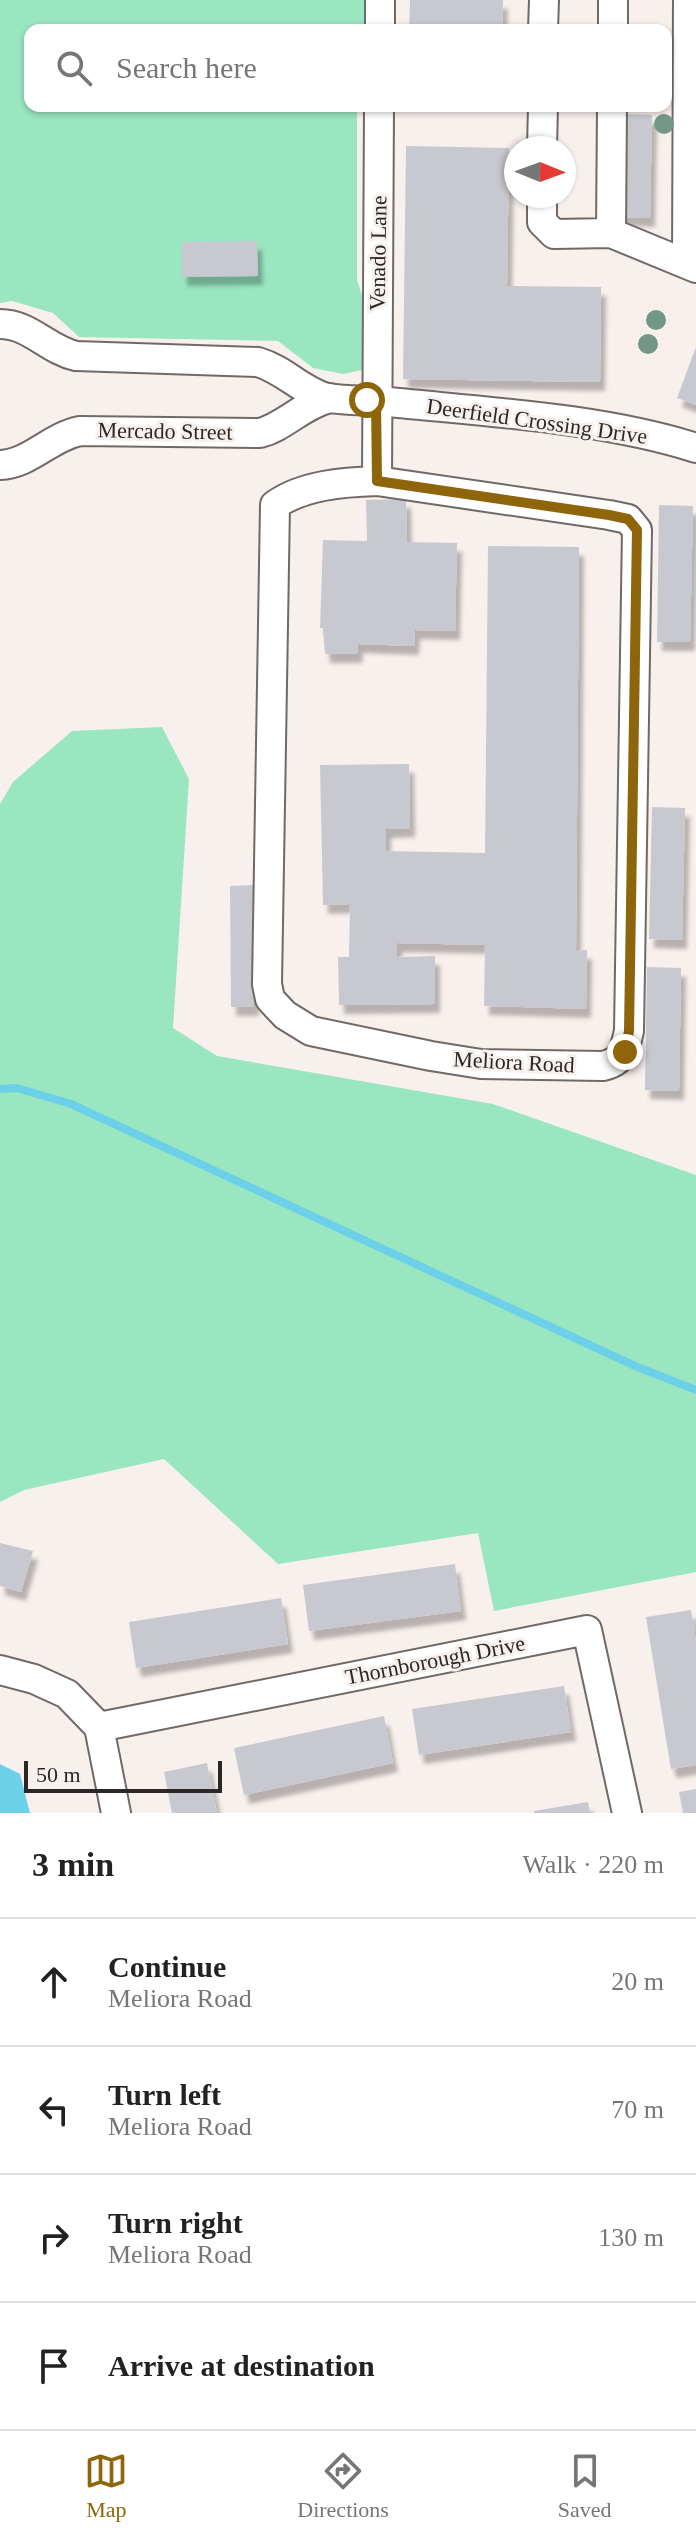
<!DOCTYPE html>
<meta charset="utf-8">
<style>
body{margin:0;font-family:Georgia,serif;background:#f2f2f2;color:#222}
.compass{position:absolute;left:504px;top:136px;width:72px;height:72px;border-radius:50%;background:#fff;box-shadow:0 2px 6px #0004;rotate:91deg}
.scale{position:absolute;left:24px;bottom:20px;width:198px;box-sizing:border-box;padding-left:8px;border:4px solid #2a2726;border-top:0;font-size:22px;line-height:28px;white-space:nowrap;color:#2a2726;-webkit-text-stroke:6px #f8f0ed;paint-order:stroke}
.stop{position:absolute;width:24px;height:24px;margin:-18px;border:6px solid #8f650b;border-radius:50%;background:#fff}
.stop.end{background:#8f650b;border-color:#fff;box-shadow:0 2px 8px #0008}
.list{margin:0;padding:0;list-style:none}
h2{display:flex;justify-content:space-between;align-items:center;height:104px;margin:0;padding:0 32px;font-size:34px}
h2 small{font-size:26px;font-weight:400;color:#767676}
.list li{display:grid;grid-template-columns:52px 1fr auto;gap:24px;align-items:center;box-sizing:border-box;height:128px;padding:0 32px;border-top:2px solid #e0e0e0}
.list b{display:block;font-size:30px;white-space:nowrap}
.list p{margin:0;font-size:26px;white-space:nowrap;color:#767676}
.list em{font-size:26px;font-style:normal;color:#767676}
.icon{flex:none;width:44px;height:44px;fill:none;stroke:currentColor;stroke-width:2;stroke-linecap:round;stroke-linejoin:round}
.map{position:relative;flex:none;width:696px;height:1813px;overflow:hidden}
.search{position:absolute;background:#fff;box-shadow:0 2px 6px #0004;left:24px;right:24px;top:24px;height:88px;display:flex;align-items:center;gap:20px;box-sizing:border-box;padding:0 28px;border-radius:16px;color:#767676;font-size:30px}
.sheet{height:616px;background:#fff}
nav{display:flex;justify-content:space-around;align-items:center;box-sizing:border-box;height:112px;border-top:2px solid #e0e0e0;background:#fff;font-size:22px;color:#767676}
nav a{display:grid;justify-items:center;gap:4px}
nav .on{color:#8f650b}
.map>svg:first-child{display:block}
.green{fill:#9ae6c1}
.water{fill:#6cd0e8}
.lines{fill:none;stroke-linecap:round;stroke-linejoin:round}
.stream{stroke:#6cd0e8;stroke-width:8}
.building{fill:#c8c9d0;filter:url(#shadow)}
.minor-casing{stroke:#706966;stroke-width:32}
.minor{stroke:#fff;stroke-width:28}
.tree{fill:#759787}
.route{stroke:#8f650b;stroke-width:10}
.labels{text-anchor:middle;dominant-baseline:central;stroke-width:6;stroke-linejoin:round;paint-order:stroke}
.street-label{font-size:22px;fill:#2a2726;stroke:#f8f0ed}
</style>
<div class="map">
<svg width="696" height="1813" viewBox="0 0 696 1813">
<defs>
<filter id="shadow"><feDropShadow dx="5" dy="9" stdDeviation="2" flood-color="#0004"/></filter>
</defs>
<rect width="100%" height="100%" fill="#f8f0ed"/>
<path class="green" d="M0,0h369v30h-339v76h327v174l10,30 -5,60 -19,4 -30,-6 -35,-27 -199,-4 -26,-24 -41,-12 -12,2z
M162,727l27,52 -16,249 44,28 276,48 203,71v397l-202,39 -16,-78 -200,31 -114,-105 -140,31 -24,12v-698l13,-22 59,-51z"/>
<path class="water" d="M0,1764l20,10 10,39h-30z"/>
<g class="lines">
<path class="stream" d="M0,1089l17,-1 54,16 564,262 61,24"/>
</g>
<path class="building" d="M410,0h93l-1,30h-93z
M620,114l32,1 -2,103 -33,-1z
M406,146l103,2 -2,138 94,1 -1,95 -197,-3z
M257,241l1,35 -76,1v-35z
M696,347v58l-19,-7z
M406,499l1,43 50,1 -2,88 -40,-1 -1,16 -56,-2 -1,10h-32l-2,-26h-3l3,-88 44,1 -1,-41z
M659,505l34,1 -3,136h-33z
M488,546l91,1 -3,404 11,-1 -1,59 -102,-3 1,-61 -88,-2v14l38,-1v48l-96,1 -1,-48h11l1,-53 -27,1 -3,-140 89,-1 1,64 -24,1v22l99,2z
M652,807l33,1 -3,132 -33,-1z
M253,885l1,122h-23l-1,-121z
M647,967l34,1 -2,123 -34,-1z
M0,1543l33,8 -12,41 -21,-6z
M455,1564l6,47 -152,20 -6,-46z
M281,1598l7,46 -152,24 -7,-46z
M691,1610l5,31v124l-25,4 -25,-152z
M564,1686l7,46 -152,23 -7,-46z
M384,1716l9,47 -149,32 -10,-47z
M207,1763l10,50h-45l-8,-41z
M696,1789v24h-13l-4,-21z
M588,1802l2,11h-56v-2z"/>
<g class="lines">
<g class="minor-casing">
<path id="minor" d="M380,30v-30
M543,30l1,-30
M613,30v-30
M542,148l1,-42
M542,196v26l12,12 57,-1 1,-127
M611,233l85,35
M687,264l1,-264
M0,324c30,0 48,26 76,32l182,6c27,8 46,31 70,36 20,3 41,2 61,4 98,10 213,16 307,46
M0,465c30,-1 50,-28 80,-34l180,2c24,-6 42,-28 70,-35
M377,481l232,34 19,4 9,11 -8,501c-4,18 -6,31 -26,35l-122,-2 -50,-8 -120,-25 -26,-16 -15,-16 -3,-15 8,-479c28,-20 69,-23 102,-24l2,-375
M0,1670l34,9 33,15 32,33 17,86
M99,1727l488,-97 40,183"/>
</g>
<use href="#minor" class="minor"/>
</g>
<g class="tree">
<circle cx="664" cy="124" r="10"/>
<circle cx="656" cy="320" r="10"/>
<circle cx="648" cy="344" r="10"/>
</g>
<g class="lines">
<path class="route" d="M367,400l9,1 1,80 232,34 19,4 9,11 -8,501 -4,21"/>
</g>
<g class="labels">
<g class="street-label">
<text transform="translate(378 253) rotate(-89)">Venado Lane</text>
<text transform="translate(537 421) rotate(8)">Deerfield Crossing Drive</text>
<text transform="translate(165 431) rotate(1)">Mercado Street</text>
<text transform="translate(514 1062) rotate(3)">Meliora Road</text>
<text transform="translate(435 1660) rotate(-11)">Thornborough Drive</text>
</g>
</g>
</svg>
<svg class="compass" viewBox="-18 -18 36 36"><path d="M0-13l5 13h-10z" fill="#e53935"/><path d="M0 13l5-13h-10z" fill="#767676"/></svg>
<div class="scale">50 m</div>
<div class="stop" style="left:367px;top:400px"></div>
<div class="stop end" style="left:625px;top:1052px"></div>
<div class="search"><svg class="icon" aria-label="search" viewBox="0 0 24 24"><circle cx="10" cy="10" r="6"/><path d="M15 15l6 6"/></svg>Search here</div>
</div>
<section class="sheet">
<h2>3 min<small>Walk · 220 m</small></h2>
<ul class="list">
<li><svg class="icon" aria-label="ahead" viewBox="0 0 24 24"><path d="M12 20V5M6 11l6-6 6 6"/></svg><div><b>Continue</b><p>Meliora Road</p></div><em>20 m</em></li>
<li><svg class="icon" aria-label="left" viewBox="0 0 24 24"><path d="M17 20v-9H6M10 6l-5 5 5 5"/></svg><div><b>Turn left</b><p>Meliora Road</p></div><em>70 m</em></li>
<li><svg class="icon" aria-label="right" viewBox="0 0 24 24"><path d="M7 20v-9h11M14 6l5 5-5 5"/></svg><div><b>Turn right</b><p>Meliora Road</p></div><em>130 m</em></li>
<li><svg class="icon" aria-label="arrive" viewBox="0 0 24 24"><path d="M6 21V4h12l-3 4 3 4H6"/></svg><div><b>Arrive at destination</b></div></li>
</ul>
</section>
<nav>
<a class="on"><svg class="icon" aria-label="map" viewBox="0 0 24 24"><path d="M3 6l6-2 6 2 6-2v14l-6 2-6-2-6 2zM9 4v14M15 6v14"/></svg>Map</a>
<a><svg class="icon" aria-label="directions" viewBox="0 0 24 24"><path d="M12 3l9 9-9 9-9-9zM9 14v-3h6M13 9l2 2-2 2"/></svg>Directions</a>
<a><svg class="icon" aria-label="saved" viewBox="0 0 24 24"><path d="M7 4h10v16l-5-4-5 4z"/></svg>Saved</a>
</nav>
